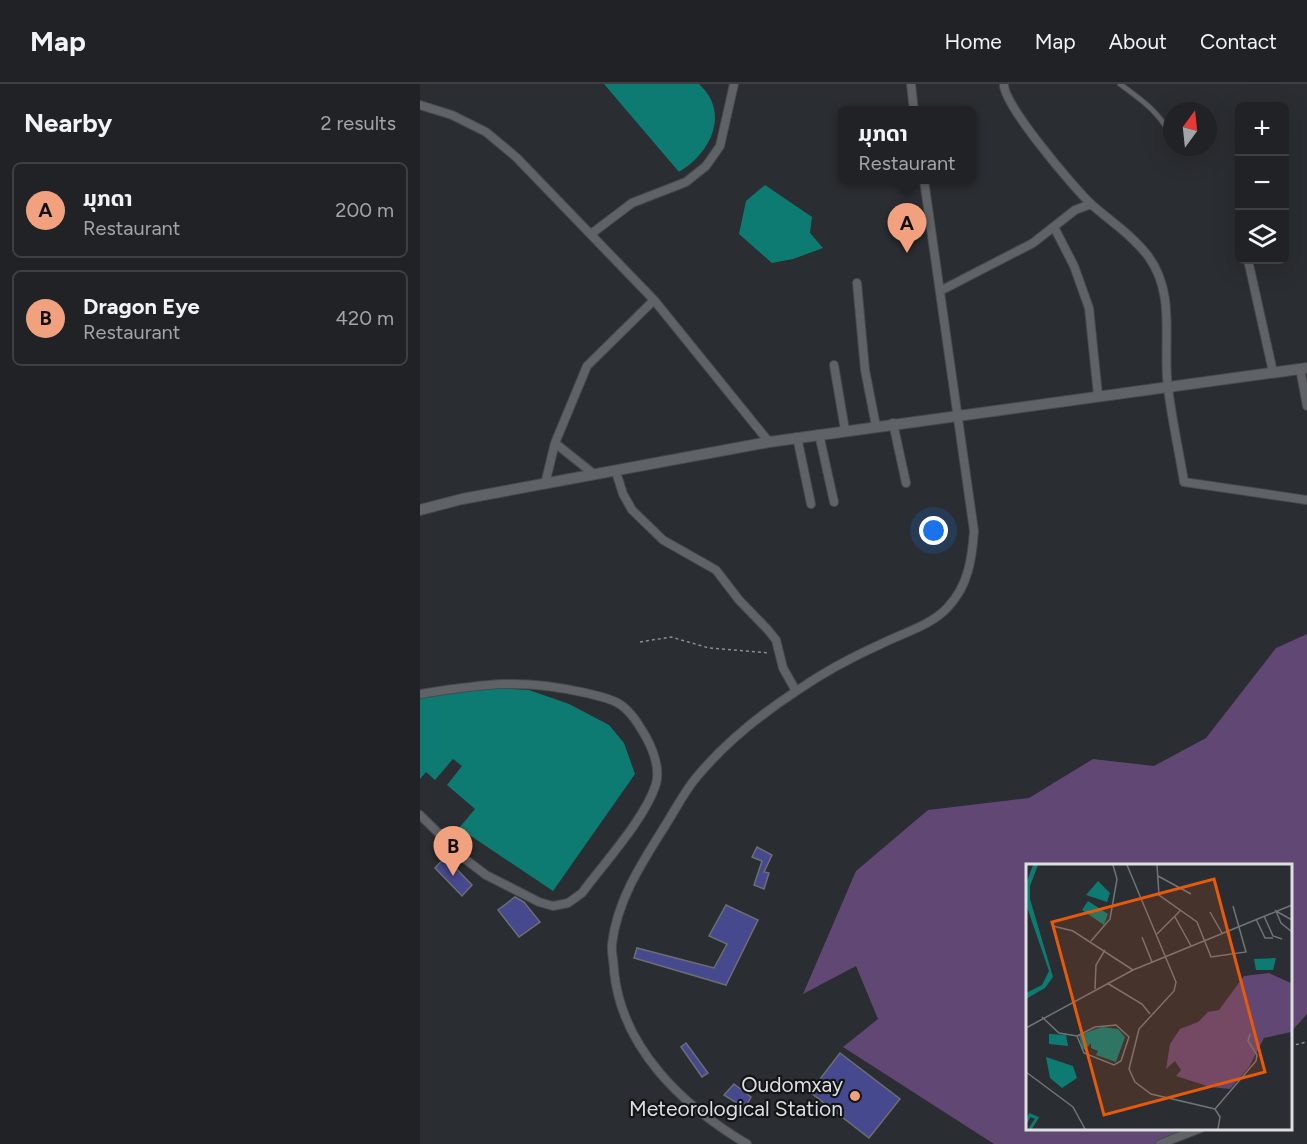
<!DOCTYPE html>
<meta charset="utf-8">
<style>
body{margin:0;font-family:Figtree,"Noto Sans Lao",sans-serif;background:#282a2d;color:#f1f3f6}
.controls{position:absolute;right:18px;top:18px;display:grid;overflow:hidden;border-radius:9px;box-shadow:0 6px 24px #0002}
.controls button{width:54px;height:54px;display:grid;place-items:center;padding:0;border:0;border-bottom:2px solid #3d3f42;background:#202225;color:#f1f3f6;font:30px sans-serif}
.compass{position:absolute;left:743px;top:18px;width:54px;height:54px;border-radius:50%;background:#202225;box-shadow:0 6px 24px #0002;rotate:15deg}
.you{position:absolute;left:514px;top:447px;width:21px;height:21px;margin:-15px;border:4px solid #fff;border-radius:50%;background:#1a73e8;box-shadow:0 0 0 9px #1a73e833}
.badge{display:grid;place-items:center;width:39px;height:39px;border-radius:50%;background:#f2a17e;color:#111;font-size:20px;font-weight:700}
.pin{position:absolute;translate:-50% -50px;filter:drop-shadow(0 2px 3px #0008)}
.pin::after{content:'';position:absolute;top:32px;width:21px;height:18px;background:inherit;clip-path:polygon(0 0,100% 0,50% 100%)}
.popup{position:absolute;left:418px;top:22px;width:138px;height:78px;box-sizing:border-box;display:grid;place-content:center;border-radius:9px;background:#202225;filter:drop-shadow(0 2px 4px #0005);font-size:20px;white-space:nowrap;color:#a2a4a7}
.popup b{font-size:22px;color:#f1f3f6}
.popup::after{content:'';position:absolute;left:50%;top:100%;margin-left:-12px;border:12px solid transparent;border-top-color:#202225}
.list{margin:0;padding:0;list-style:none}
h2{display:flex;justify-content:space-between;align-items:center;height:78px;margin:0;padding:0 24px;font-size:26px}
h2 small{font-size:20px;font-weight:400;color:#a2a4a7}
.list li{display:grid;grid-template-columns:39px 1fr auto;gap:18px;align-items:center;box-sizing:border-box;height:96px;margin:0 12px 12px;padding:0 12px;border:2px solid #3d3f42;border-radius:9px}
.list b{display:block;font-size:22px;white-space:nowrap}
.list p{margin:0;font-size:20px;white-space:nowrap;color:#a2a4a7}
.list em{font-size:20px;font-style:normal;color:#a2a4a7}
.icon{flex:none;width:33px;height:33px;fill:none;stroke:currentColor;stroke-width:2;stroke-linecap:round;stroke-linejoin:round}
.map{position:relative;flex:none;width:887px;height:1060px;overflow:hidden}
header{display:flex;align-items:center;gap:36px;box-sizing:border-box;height:84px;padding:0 30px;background:#202225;border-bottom:2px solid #3d3f42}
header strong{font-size:28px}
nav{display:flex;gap:33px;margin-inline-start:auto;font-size:21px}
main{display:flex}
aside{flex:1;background:#202225}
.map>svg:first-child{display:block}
.green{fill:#614773}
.water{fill:#0e7b72}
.building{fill:#47498e;stroke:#6d6e73;stroke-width:1.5}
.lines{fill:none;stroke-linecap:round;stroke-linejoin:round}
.service-casing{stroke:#47494d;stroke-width:6}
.minor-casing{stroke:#47494d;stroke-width:10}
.tertiary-casing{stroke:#47494d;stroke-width:12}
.path{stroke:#8c8e91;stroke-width:1.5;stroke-dasharray:3 3;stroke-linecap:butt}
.service{stroke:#5f6367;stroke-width:4.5}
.minor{stroke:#5f6367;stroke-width:8}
.tertiary{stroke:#5f6367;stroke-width:10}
.poi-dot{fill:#f2a17e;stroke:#141517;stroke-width:2}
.labels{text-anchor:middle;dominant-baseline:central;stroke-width:4.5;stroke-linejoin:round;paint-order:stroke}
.poi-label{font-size:21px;fill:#dcdee0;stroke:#141517;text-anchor:end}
.inset-river{fill:none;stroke:#0e7b72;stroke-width:3}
.inset-road{fill:none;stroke:#717477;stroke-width:1.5}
.view{fill:#e8590c;fill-opacity:0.15;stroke:#e8590c;stroke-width:3}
.inset-edge{fill:none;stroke:#dcdee0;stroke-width:3}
</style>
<header>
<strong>Map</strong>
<nav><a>Home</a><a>Map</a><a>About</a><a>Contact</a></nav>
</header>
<main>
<aside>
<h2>Nearby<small>2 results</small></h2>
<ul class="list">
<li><span class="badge">A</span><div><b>ມຸກດາ</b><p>Restaurant</p></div><em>200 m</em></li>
<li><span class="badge">B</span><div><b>Dragon Eye</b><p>Restaurant</p></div><em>420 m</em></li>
</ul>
</aside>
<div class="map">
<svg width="887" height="1060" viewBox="0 0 887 1060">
<rect width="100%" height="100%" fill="#2a2d31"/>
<path class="green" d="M887,550v380l-16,18 -1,-167h-262v263h162l-26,16h-170l-151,-97 35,-28 -22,-53 -53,28 53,-123 72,-61 101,-12 64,-39 61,7 52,-28 70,-90z"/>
<path class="water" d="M184,0h95c32,29 11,70 -20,88z
M345,101l47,32 -2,16 13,15 -30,11 -21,4 -33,-29 7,-33z
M60,603l49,3 40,14 40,21 15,18 11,31 -82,117 -94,-63 16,-19 -28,-24 15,-19 -9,-7 -18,21 -9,-8 -6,7v-81z"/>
<path class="building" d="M337,763l15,8 -8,17 5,1 -5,16 -10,-4 8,-24 -10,-4z
M25,773l27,28 -10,11 -27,-28z
M95,813l9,5 16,20 -21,15 -21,-27z
M306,821l32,15 -32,65 -92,-27 3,-10 77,20 13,-24 -18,-8z
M266,959l22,30 -6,4 -21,-30z
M420,969l60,46 -31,39 -59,-46z
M314,1000l17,13 -6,11 -21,-13z"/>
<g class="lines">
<g class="service-casing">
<path id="service" d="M700,0c20,15 37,26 49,48"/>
</g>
<g class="minor-casing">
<path id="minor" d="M491,0l3,27
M584,0c-2,19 70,104 87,120 19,17 41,31 57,52 29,39 14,88 20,132 4,32 11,63 16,94l123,18
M0,21l32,10 34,17 30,25 138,143 115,142
M634,143l20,39 15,42 9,87
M171,150l41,-31 54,-21 20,-16 14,-20 14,-62
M828,176l25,112
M437,199l8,87 11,56
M520,207l93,-48 42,-33 16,-6
M414,281l11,65
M880,284l7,38
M473,339l13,60
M399,350l15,68
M377,353l14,67
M135,359l40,32
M196,388l7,22 9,16 31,30 53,30 23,30 29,30 8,10 7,28 13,23
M125,400l10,-41 32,-77 67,-66
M0,610c64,-10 102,-16 166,-1 11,3 26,5 35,12 11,8 18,20 25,32 7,13 14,32 10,47 -11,35 -52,79 -74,109l-14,10 -15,3 -14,-4 -53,-27 -21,-16 -45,-44
M327,1060c-64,-38 -125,-95 -133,-173 0,-9 -3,-19 -2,-27 5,-43 29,-80 51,-115 11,-17 20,-35 32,-50 28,-34 66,-65 103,-89 26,-18 54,-33 83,-46 22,-11 51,-19 67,-37 20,-21 24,-48 26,-76l-50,-351
M740,1060l41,-16"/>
</g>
<g class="tertiary-casing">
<path id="tertiary" d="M0,426l42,-11 307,-57 538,-74"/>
</g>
<path class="path" d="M220,558l31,-5 38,11 60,5
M870,962l17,-4"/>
<use href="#service" class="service"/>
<use href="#minor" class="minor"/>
<use href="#tertiary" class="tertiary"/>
</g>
<circle class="poi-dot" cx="435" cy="1012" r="6"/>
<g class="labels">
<g class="poi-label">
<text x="423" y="1000">Oudomxay<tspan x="423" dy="24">Meteorological Station</tspan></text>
</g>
</g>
<g transform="translate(606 780)">
<rect width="266" height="266" fill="#2a2d31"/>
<path d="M243,109l22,10v49l-27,6 -15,29 -19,22 -20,-2 -34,-11 5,-6 -6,-9 -9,8 4,-25 10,-15 18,-7 10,-10 11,-2 25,-34z" fill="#614773"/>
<path d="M7,1h5l-8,21v13l23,78 -8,11 -19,11v-6l16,-8 7,-14 -22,-64 -1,-23zM72,17l12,12 -3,9 -21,-7zM62,37l20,13 -4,11 -22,-15zM250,94l-3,12h-17l-2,-11zM76,163l16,2 7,8 -9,25 -20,-7 2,-4 -7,-3v-5l-6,7 -3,-2 -3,-13zM23,170l17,1 2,11 -19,-2zM20,193l27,9 4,12 -15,10 -12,-10z" fill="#0e7b72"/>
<path class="inset-river" d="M0,258l4,-7 7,3 -7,11"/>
<path class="inset-road" d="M101,1l49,117 -2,9 -35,38 -10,40 6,13 16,12 64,15 5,8 -2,12M131,1l2,30 38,27 14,35 35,-5 -13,-46M132,12l33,18M184,48l12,21M238,52l9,20 9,3M149,53l16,29M230,55l9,19h8M266,56l-16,-9 5,12 11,9M27,62l20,5 60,39M131,70l23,-23M116,73l10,25M65,77l19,-22 7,-40 -4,-14M81,119l35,21 8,10M69,125l1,-24 9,-15M16,153l17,16 18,3 18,-9 21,-2 13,12 -8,24 -7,4 -30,-12 -7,-17M0,164l107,-58 159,-65M0,208l47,35 12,22M189,245l41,-48 1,-6 -9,-14 2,-7"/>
<path class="view" d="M188,15l51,193 -161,43 -52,-193z"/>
<rect width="266" height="266" class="inset-edge"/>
</g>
</svg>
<div class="controls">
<button>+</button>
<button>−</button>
<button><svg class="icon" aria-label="layers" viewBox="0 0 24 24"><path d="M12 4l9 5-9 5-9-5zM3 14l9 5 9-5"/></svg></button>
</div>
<svg class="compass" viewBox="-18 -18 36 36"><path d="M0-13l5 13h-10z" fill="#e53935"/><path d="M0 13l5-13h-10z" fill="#a2a4a7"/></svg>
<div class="you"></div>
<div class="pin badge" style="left:487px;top:169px">A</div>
<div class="popup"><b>ມຸກດາ</b>Restaurant</div>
<div class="pin badge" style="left:33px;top:792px">B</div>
</div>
</main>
